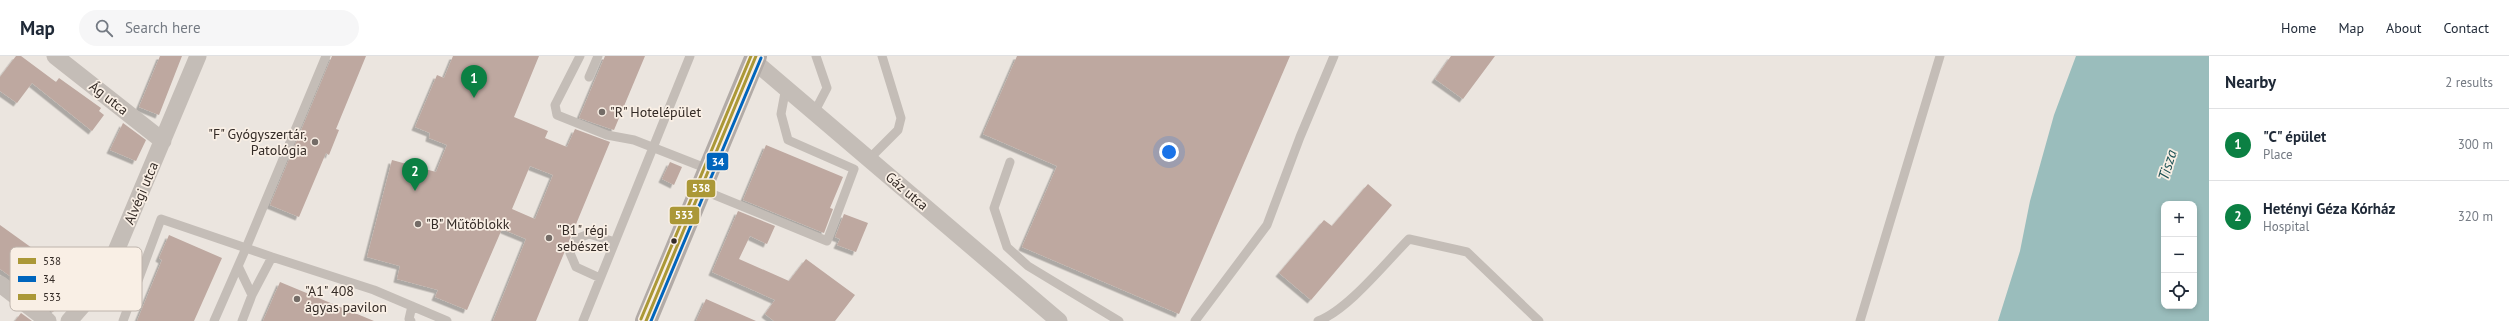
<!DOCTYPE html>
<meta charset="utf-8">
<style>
body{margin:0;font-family:"PT Sans",sans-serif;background:#f6f6f7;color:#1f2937}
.controls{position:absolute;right:12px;bottom:12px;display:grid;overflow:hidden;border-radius:8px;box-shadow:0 2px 6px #0003}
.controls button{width:36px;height:36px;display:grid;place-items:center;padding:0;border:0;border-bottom:1px solid #e0e1e3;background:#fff;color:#1f2937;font:20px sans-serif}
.you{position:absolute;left:1169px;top:96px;width:14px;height:14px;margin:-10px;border:3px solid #fff;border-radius:50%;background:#1a73e8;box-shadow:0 0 0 6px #1a73e833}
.badge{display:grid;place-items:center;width:26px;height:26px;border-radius:50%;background:#0b8043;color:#fff;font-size:13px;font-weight:700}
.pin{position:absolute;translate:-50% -33px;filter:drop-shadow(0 1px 2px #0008)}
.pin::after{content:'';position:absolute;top:21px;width:14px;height:12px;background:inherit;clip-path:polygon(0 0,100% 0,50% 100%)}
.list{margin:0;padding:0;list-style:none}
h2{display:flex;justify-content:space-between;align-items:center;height:52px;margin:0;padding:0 16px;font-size:17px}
h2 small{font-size:13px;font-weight:400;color:#747a83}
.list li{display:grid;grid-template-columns:26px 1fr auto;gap:12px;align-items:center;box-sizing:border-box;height:72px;padding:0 16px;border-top:1px solid #e0e1e3}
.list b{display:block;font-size:15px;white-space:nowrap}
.list p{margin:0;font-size:13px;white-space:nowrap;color:#747a83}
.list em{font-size:13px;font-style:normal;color:#747a83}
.icon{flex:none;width:22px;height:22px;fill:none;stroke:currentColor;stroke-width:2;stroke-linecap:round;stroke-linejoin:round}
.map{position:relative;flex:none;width:2209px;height:265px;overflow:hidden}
header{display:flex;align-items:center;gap:24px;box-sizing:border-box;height:56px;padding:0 20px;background:#fff;border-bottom:1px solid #e0e1e3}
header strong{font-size:19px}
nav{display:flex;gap:22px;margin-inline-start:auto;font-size:14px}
.search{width:280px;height:36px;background:#f6f6f7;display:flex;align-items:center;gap:10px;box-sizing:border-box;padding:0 14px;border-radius:22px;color:#747a83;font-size:15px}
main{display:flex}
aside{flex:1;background:#fff}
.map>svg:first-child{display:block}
.water{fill:#9abdbc;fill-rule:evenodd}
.building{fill:#bea8a0;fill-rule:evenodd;filter:url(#shadow)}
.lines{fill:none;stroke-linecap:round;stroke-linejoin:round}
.service{stroke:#c4bdb7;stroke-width:9}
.minor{stroke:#c4bdb7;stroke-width:17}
.primary{stroke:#b2aba7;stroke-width:22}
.bus-1-casing{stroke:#f9efe5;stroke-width:6}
.bus-2-casing{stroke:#f9efe5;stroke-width:6}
.bus-3-casing{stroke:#f9efe5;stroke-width:6}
.bus-1{stroke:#ab9837;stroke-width:3}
.bus-2{stroke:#0065bd;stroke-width:3}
.bus-3{stroke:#ab9837;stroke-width:3}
.poi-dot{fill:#746c67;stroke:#f9efe5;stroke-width:1.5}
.bus-dot{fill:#342b26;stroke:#f9efe5;stroke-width:1.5}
.labels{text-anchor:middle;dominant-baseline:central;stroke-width:3.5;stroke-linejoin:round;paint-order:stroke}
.street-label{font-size:14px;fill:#342b26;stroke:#f9efe5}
.poi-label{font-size:14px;fill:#342b26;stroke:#f9efe5;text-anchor:start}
.water-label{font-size:15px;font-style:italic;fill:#1d5255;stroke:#f9efe5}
.key{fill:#f9efe5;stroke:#beb4ac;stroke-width:1}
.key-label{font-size:11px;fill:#342b26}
.line-badge{stroke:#f9efe5;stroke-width:1.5}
.badge-label{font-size:11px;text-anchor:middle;font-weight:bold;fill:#fff}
</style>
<header>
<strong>Map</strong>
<div class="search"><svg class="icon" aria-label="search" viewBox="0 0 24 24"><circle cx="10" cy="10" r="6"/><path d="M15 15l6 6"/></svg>Search here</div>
<nav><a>Home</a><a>Map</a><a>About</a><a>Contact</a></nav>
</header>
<main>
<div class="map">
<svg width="2209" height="265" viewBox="0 0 2209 265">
<defs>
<filter id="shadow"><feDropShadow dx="-3.5" dy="3.5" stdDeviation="0" flood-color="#0004"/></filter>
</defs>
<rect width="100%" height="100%" fill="#ebe5df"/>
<path class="water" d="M2076,0h133v265h-211l22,-70 10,-50 24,-86zM2164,148h30v102h-30z"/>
<path class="building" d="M16,0h5l35,26 3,-4 42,30 -2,3 5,4 -12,16 -60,-48 -15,20 -17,-12v-14z
M160,0h22l-23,59 -20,-8z
M332,0h34l-30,73 3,1 -10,25 -3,-2 -27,64 -29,-12z
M453,0h86l-25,61 34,14 -3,7 22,9 8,-18 35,13 -74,179h-43l33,-82 -24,-10 -35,81 -32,-13 3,-7 -41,-11 3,-13 -33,-9 25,-97 44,12 11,-27 -18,-7 1,-5 -15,-6 22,-52 7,3zM530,110l23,9 -18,44 -23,-10z
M605,0h40l-31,74 -35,-12z
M1017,0h273l-111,258 -157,-67 35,-81 -74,-32z
M1451,0h44l-32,43 -28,-20z
M123,67l23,17 -10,21 -26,-11z
M766,89l77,32 -13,31 3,1 -9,24 -81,-33z
M670,106l12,5 -8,18 -12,-6z
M1368,128l24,21 -81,95 -32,-27 45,-53 8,6z
M738,155l37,15 -8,18 -17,-8 -11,23 50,22 17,-22 49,36 -20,26h-61l-9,-7 10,-14 -63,-28z
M844,158l24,9 -12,29 -19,-7 3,-6 -5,-2z
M0,169l32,23 -8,11 46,30 -17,23 -20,-15 3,-3 -36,-25z
M169,179l53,23 -28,63h-57l25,-61 -3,-2z
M280,226l94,39h-111z
M706,243l50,22h-60z
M21,257l11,8h-17z"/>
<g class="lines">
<path class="service" d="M580,0l-25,49 2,10 50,20 27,5 74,29
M589,21l9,-21
M815,55l12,-23 -11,-32
M869,103l29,-29 3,-12 -19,-62
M1010,106l-16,46 13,39 21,19 91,55
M700,133l127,52 27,-72 -66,-29 -7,-26 5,-27
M239,212l13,27
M600,222l-24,-11 -6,-14 6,-14 13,-5 26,8
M123,265l38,-102 85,29 80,-192
M214,265l32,-73 26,9
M242,265l10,-26 20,-38 102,33 73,31
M411,265l-2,-2 3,-13
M583,265l107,-265
M1195,265l72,-96 33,-88 34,-81
M1318,265c30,-11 68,-59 91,-82l58,13 72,69
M1860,265l80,-265"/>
<path class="minor" d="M55,0l108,85
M754,5l305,260
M0,228l48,37
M69,265l34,-39 95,-226"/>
<path class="primary" d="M646,265l110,-265"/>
<g class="bus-1-casing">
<path id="bus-1" d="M646,265l110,-265"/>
</g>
<g class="bus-2-casing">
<path id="bus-2" d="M651,265l110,-263"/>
</g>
<g class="bus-3-casing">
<path id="bus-3" d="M641,263l110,-263"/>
</g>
<use href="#bus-1" class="bus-1"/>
<use href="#bus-2" class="bus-2"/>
<use href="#bus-3" class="bus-3"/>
</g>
<g class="poi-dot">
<circle cx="602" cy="56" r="4"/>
<circle cx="315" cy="86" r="4"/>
<circle cx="418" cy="168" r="4"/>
<circle cx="549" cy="182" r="4"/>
<circle cx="297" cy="243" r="4"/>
</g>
<circle class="bus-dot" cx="674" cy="185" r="3.5"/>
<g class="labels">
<g class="street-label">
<text transform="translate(109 42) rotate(38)">Ág utca</text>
<text transform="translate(907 135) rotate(40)">Gáz utca</text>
<text transform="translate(141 137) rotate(-67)">Alvégi utca</text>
</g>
<g class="poi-label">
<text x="610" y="56">"R" Hotelépület</text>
<text x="307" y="78" text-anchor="end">"F" Gyógyszertár,<tspan x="307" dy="16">Patológia</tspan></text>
<text x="426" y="168">"B" Műtőblokk</text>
<text x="557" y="174">"B1" régi<tspan x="557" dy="16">sebészet</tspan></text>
<text x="305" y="235">"A1" 408<tspan x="305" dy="16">ágyas pavilon</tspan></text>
</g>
<g class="water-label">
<text transform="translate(2167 109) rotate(-73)">Tisza</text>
</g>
</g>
<rect x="10" y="191" width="132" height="64" rx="6" class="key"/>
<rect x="18" y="202" width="18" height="6" fill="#ab9837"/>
<rect x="18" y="220" width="18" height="6" fill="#0065bd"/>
<rect x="18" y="238" width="18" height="6" fill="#ab9837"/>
<g class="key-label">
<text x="43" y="209">538</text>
<text x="43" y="227">34</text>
<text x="43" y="245">533</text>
</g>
<g class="line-badge">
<rect x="706" y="96" width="23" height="19" rx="4" fill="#0065bd"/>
<rect x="686" y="123" width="30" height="19" rx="4" fill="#ab9837"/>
<rect x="669" y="150" width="31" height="19" rx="4" fill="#ab9837"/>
</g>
<g class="badge-label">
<text x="718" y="110">34</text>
<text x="701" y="136">538</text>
<text x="684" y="163">533</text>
</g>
</svg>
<div class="controls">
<button>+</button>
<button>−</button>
<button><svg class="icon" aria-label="locate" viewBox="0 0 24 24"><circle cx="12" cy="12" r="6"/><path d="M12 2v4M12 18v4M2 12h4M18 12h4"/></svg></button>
</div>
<div class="you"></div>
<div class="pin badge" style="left:474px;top:42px">1</div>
<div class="pin badge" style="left:415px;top:135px">2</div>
</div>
<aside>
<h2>Nearby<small>2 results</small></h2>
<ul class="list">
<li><span class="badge">1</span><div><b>&quot;C&quot; épület</b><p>Place</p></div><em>300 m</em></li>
<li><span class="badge">2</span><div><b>Hetényi Géza Kórház</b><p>Hospital</p></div><em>320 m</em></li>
</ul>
</aside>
</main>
